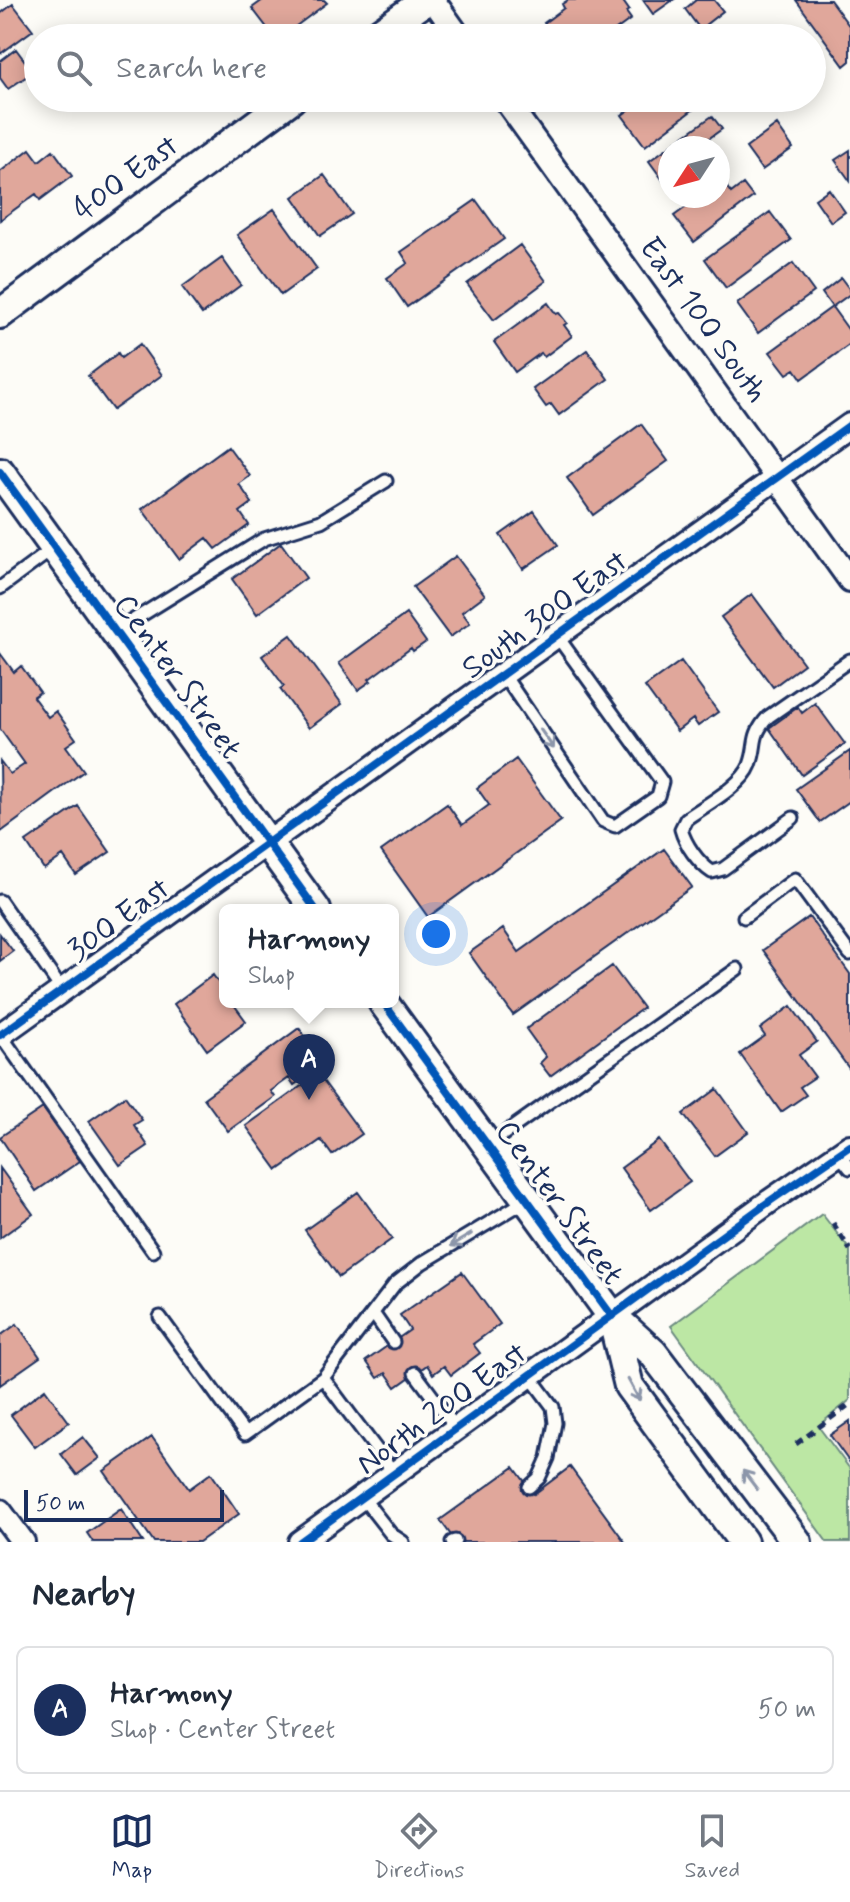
<!DOCTYPE html>
<meta charset="utf-8">
<style>
body{margin:0;font-family:Mynerve,sans-serif;background:#f2f2f3;color:#1f2937}
.compass{position:absolute;left:658px;top:136px;width:72px;height:72px;border-radius:50%;background:#fff;box-shadow:0 4px 20px #0003;rotate:234deg}
.scale{position:absolute;left:24px;bottom:20px;width:200px;box-sizing:border-box;padding-left:8px;border:4px solid #1b2f5e;border-top:0;font-size:22px;line-height:28px;white-space:nowrap;color:#1b2f5e;-webkit-text-stroke:6px #fdfcf7;paint-order:stroke}
.you{position:absolute;left:436px;top:934px;width:28px;height:28px;margin:-20px;border:6px solid #fff;border-radius:50%;background:#1a73e8;box-shadow:0 0 0 12px #1a73e833}
.badge{display:grid;place-items:center;width:52px;height:52px;border-radius:50%;background:#1b2f5e;color:#fff;font-size:26px;font-weight:700}
.pin{position:absolute;translate:-50% -66px;filter:drop-shadow(0 2px 4px #0008)}
.pin::after{content:'';position:absolute;top:42px;width:28px;height:24px;background:inherit;clip-path:polygon(0 0,100% 0,50% 100%)}
.popup{position:absolute;left:219px;top:904px;width:180px;height:104px;box-sizing:border-box;display:grid;place-content:center;border-radius:12px;background:#fff;filter:drop-shadow(0 2px 6px #0005);font-size:26px;white-space:nowrap;color:#747a83}
.popup b{font-size:30px;color:#1f2937}
.popup::after{content:'';position:absolute;left:50%;top:100%;margin-left:-16px;border:16px solid transparent;border-top-color:#fff}
.list{margin:0;padding:0;list-style:none}
h2{display:flex;justify-content:space-between;align-items:center;height:104px;margin:0;padding:0 32px;font-size:34px}
h2 small{font-size:26px;font-weight:400;color:#747a83}
.list li{display:grid;grid-template-columns:52px 1fr auto;gap:24px;align-items:center;box-sizing:border-box;height:128px;margin:0 16px 16px;padding:0 16px;border:2px solid #e0e1e3;border-radius:12px}
.list b{display:block;font-size:30px;white-space:nowrap}
.list p{margin:0;font-size:26px;white-space:nowrap;color:#747a83}
.list em{font-size:26px;font-style:normal;color:#747a83}
.icon{flex:none;width:44px;height:44px;fill:none;stroke:currentColor;stroke-width:2;stroke-linecap:round;stroke-linejoin:round}
.map{position:relative;flex:none;width:850px;height:1542px;overflow:hidden}
.search{position:absolute;background:#fff;box-shadow:0 4px 20px #0003;left:24px;right:24px;top:24px;height:88px;display:flex;align-items:center;gap:20px;box-sizing:border-box;padding:0 28px;border-radius:44px;color:#747a83;font-size:30px}
.sheet{height:248px;background:#fff}
nav{display:flex;justify-content:space-around;align-items:center;box-sizing:border-box;height:112px;border-top:2px solid #e0e1e3;background:#fff;font-size:22px;color:#747a83}
nav a{display:grid;justify-items:center;gap:4px}
nav .on{color:#1b2f5e}
.map>svg:first-child{display:block}
.green{fill:#bce7a4;stroke:#6c8b81;stroke-width:2}
.building{fill:#e0a79b;stroke:#1b2f5e;stroke-width:2}
.lines{fill:none;stroke-linecap:round;stroke-linejoin:round}
.service-casing{stroke:#1b2f5e;stroke-width:17}
.minor-casing{stroke:#1b2f5e;stroke-width:28}
.tertiary-casing{stroke:#1b2f5e;stroke-width:34}
.path{stroke:#1b2f5e;stroke-width:5;stroke-dasharray:8 6;stroke-linecap:butt}
.service{stroke:#fdfcf7;stroke-width:11}
.minor{stroke:#fdfcf7;stroke-width:22}
.tertiary{stroke:#fdfcf7;stroke-width:28}
.cycleway-casing{stroke:#fdfcf7;stroke-width:13}
.cycleway{stroke:#0057b8;stroke-width:8}
.oneway{stroke:#8c96aa}
.labels{text-anchor:middle;dominant-baseline:central;stroke-width:7;stroke-linejoin:round;paint-order:stroke}
.street-label{font-size:32px;fill:#1b2f5e;stroke:#fdfcf7}
</style>
<div class="map">
<svg width="850" height="1542" viewBox="0 0 850 1542">
<rect width="100%" height="100%" fill="#fdfcf7"/>
<filter id="ink" filterUnits="userSpaceOnUse"><feTurbulence type="fractalNoise" baseFrequency=".0125" numOctaves="2"/><feDisplacementMap in="SourceGraphic" scale="16" xChannelSelector="R" yChannelSelector="G"/><feConvolveMatrix kernelMatrix="1 2 1 2 8 2 1 2 1" color-interpolation-filters="sRGB"/></filter>
<g filter="url(#ink)">
<path class="green" d="M822,1214l28,36v150l-32,26 32,43v73h-23l-156,-216z"/>
<path class="building" d="M263,0h61l3,3 -47,35h-5l-23,-30z
M568,0h54l7,10 -3,2 5,7 -22,16 -1,-2 -7,5h-46l-11,-15 20,-15 -2,-4z
M643,0h30l-20,14z
M696,0h18l9,11 -23,18 -15,-20z
M796,0h34l20,27v34l-6,5z
M13,4l20,26 -33,24v-40z
M16,49l17,23 -25,17 -8,-11v-17z
M645,98h49l5,7 -54,41 -23,-31z
M712,116l10,13 -18,13 4,6h-38v42l-21,-29z
M777,125l16,23 -31,22 -16,-22z
M30,149l9,12 14,-11 19,26 -32,24 -4,-6 -36,26v-48z
M850,150v31l-15,-21z
M324,175l28,39 -32,22 -27,-39z
M722,180l9,13 12,-9 10,13 -59,45 -20,-26 27,-20h17v-13z
M829,189l16,23 -14,10 -16,-23z
M476,200l28,39 -97,68 -20,-29 21,-15 -7,-11z
M274,209l43,60 -36,26 -44,-60z
M770,212l21,28 -65,48 -21,-29z
M520,245l26,36 -52,39 -27,-36z
M222,258l19,27 -39,29 -20,-27z
M793,263l21,29 -56,41 -21,-29z
M841,278l9,12v4l-18,13 -10,-14z
M548,303l8,11 3,-1 8,10 -3,2 8,11 -28,21 -3,-4 -26,19 -21,-30z
M832,307l18,25v12l-48,35 -7,-10 -8,5 -17,-22z
M140,344l22,31 -49,35 -25,-34 30,-23 3,5z
M587,350l21,29 -49,36 -8,-11 -5,3 -13,-18z
M641,424l27,37 -75,54 -26,-37z
M228,446l22,30 -11,8 13,19 -12,9 9,13 -33,24 -9,-11 -28,21 -37,-50z
M534,511l24,34 -35,24 -23,-34z
M281,543l25,35 -49,36 -25,-35z
M456,556l29,39 -23,17 8,11 -20,14 -37,-50z
M752,594l52,70 -31,23 -52,-70z
M406,614l20,28 -13,9 -2,-3 -42,31 2,2 -13,9 -19,-27z
M291,635l51,69 -33,24 -29,-39 4,-3 -22,-30z
M0,653l14,19 7,-6 19,26 -7,5 15,20 8,-6 20,28 -10,7 18,25 -83,61 -1,-71 10,13 15,-10 -25,-35z
M681,661l37,51 -20,14 -5,-7 -16,12 -32,-44z
M815,703l30,41 -43,31 -33,-47 29,-21 4,6z
M850,751v50l-30,21 -24,-33z
M516,759l45,62 -133,96 -47,-66 66,-47 15,21 27,-20 -12,-17z
M78,806l32,46 -34,23 -13,-19 -19,13 -18,-27z
M664,849l28,38 -179,128 -44,-62 34,-24 16,23z
M809,917l41,57v96l-87,-120z
M0,934l13,17 -13,10z
M612,966l31,42 -93,68 -10,-13 6,-6 -20,-28z
M213,975l12,17v10h7l14,19 -39,29 -33,-46z
M791,1006l26,36 -18,13 16,22 -15,10 6,8 -25,17 -41,-58 25,-18 -5,-7z
M299,1028l26,35 -31,22 -5,-7 -18,13 4,6 -47,34 -24,-33z
M318,1074l44,60 -30,21 -11,-15 -43,30 -32,-44z
M717,1089l31,43 -33,24 -32,-42z
M125,1096l17,24 -8,5 14,21 -28,19 -31,-44z
M43,1108l37,53 -44,30 -36,-54z
M659,1140l31,42 -39,28 -30,-42z
M0,1168l33,46 -33,24z
M358,1192l34,47 -53,38 -34,-47z
M462,1272l38,52 -27,20 7,9 -29,22 -7,-9 -11,8 -6,-9 -31,22 -10,-14 -8,5 -12,-17 44,-31 -10,-15z
M17,1324l23,33 -40,28v-49z
M45,1389l24,33 -34,25 -24,-32z
M850,1421v42l-20,-28z
M83,1437l17,21 -23,17 -16,-21z
M152,1437l37,52 22,-16 28,41 -40,28h-45l-50,-71z
M514,1467l20,27 36,-27 55,75h-169l-16,-22z
M121,1509l22,33h-50l-6,-9z"/>
<g class="lines">
<g class="service-casing">
<path id="service" d="M0,588l54,-40
M116,631l148,-92 57,-18 65,-40
M503,674l100,147 12,5 43,-30 4,-14 -105,-146
M793,818l-70,51 -11,3c-14,-9 -27,-28 -31,-43l5,-10c18,-13 56,-33 64,-54 8,-21 0,-28 18,-48l82,-57
M0,901l62,89
M744,917l51,-38 55,75
M0,1034l153,217
M488,1145l249,-176
M839,1154l11,14
M373,1313l20,29
M160,1317l85,117 78,-56 71,95
M415,1373l41,55
M323,1378l72,-94 27,-21 105,-63
M529,1487l10,-9 9,-20 7,-35 -2,-16 -24,-32
M362,1497l29,37 12,8
M452,1542l3,-1"/>
</g>
<g class="minor-casing">
<path id="minor" d="M433,0l27,38
M504,98l346,482
M0,1035l850,-610
M0,1511l23,31
M300,1542l470,-341 80,-55"/>
</g>
<g class="tertiary-casing">
<path id="tertiary" d="M373,38l53,-38
M0,314l292,-216
M0,472l316,438
M383,1002l229,314 41,37 144,189
M612,1316l17,70 114,156"/>
</g>
<path class="path" d="M833,1223l17,27
M796,1444l54,-40"/>
<use href="#service" class="service"/>
<use href="#minor" class="minor"/>
<use href="#tertiary" class="tertiary"/>
<g class="cycleway-casing">
<path id="cycleway" d="M0,472l316,438
M383,1002l229,314
M0,1035l850,-610
M300,1542l470,-341 80,-55"/>
</g>
<use href="#cycleway" class="cycleway"/>
</g>
<defs><path id="oneway-shaft" d="M-6 0H5M1.5-3L5.5 0L1.5 3" fill="none" stroke-width="1.6" stroke-linecap="round" stroke-linejoin="round" transform="scale(2)"/></defs>
<g class="oneway">
<use href="#oneway-shaft" transform="translate(547 739) rotate(55)"/>
<use href="#oneway-shaft" transform="translate(461 1240) rotate(149)"/>
<use href="#oneway-shaft" transform="translate(634 1390) rotate(61)"/>
<use href="#oneway-shaft" transform="translate(750 1480) rotate(-127)"/>
</g>
</g>
<g class="labels">
<g class="street-label">
<text transform="translate(126 178) rotate(-36)">400 East</text>
<text transform="translate(703 320) rotate(54)">East 100 South</text>
<text transform="translate(545 615) rotate(-36)">South 300 East</text>
<text transform="translate(177 677) rotate(54)">Center Street</text>
<text transform="translate(119 920) rotate(-36)">300 East</text>
<text transform="translate(559 1203) rotate(54)">Center Street</text>
<text transform="translate(442 1409) rotate(-36)">North 200 East</text>
</g>
</g>
</svg>
<svg class="compass" viewBox="-18 -18 36 36"><path d="M0-13l5 13h-10z" fill="#e53935"/><path d="M0 13l5-13h-10z" fill="#747a83"/></svg>
<div class="scale">50 m</div>
<div class="you"></div>
<div class="pin badge" style="left:309px;top:1100px">A</div>
<div class="popup"><b>Harmony</b>Shop</div>
<div class="search"><svg class="icon" aria-label="search" viewBox="0 0 24 24"><circle cx="10" cy="10" r="6"/><path d="M15 15l6 6"/></svg>Search here</div>
</div>
<section class="sheet">
<h2>Nearby<small></small></h2>
<ul class="list">
<li><span class="badge">A</span><div><b>Harmony</b><p>Shop · Center Street</p></div><em>50 m</em></li>
</ul>
</section>
<nav>
<a class="on"><svg class="icon" aria-label="map" viewBox="0 0 24 24"><path d="M3 6l6-2 6 2 6-2v14l-6 2-6-2-6 2zM9 4v14M15 6v14"/></svg>Map</a>
<a><svg class="icon" aria-label="directions" viewBox="0 0 24 24"><path d="M12 3l9 9-9 9-9-9zM9 14v-3h6M13 9l2 2-2 2"/></svg>Directions</a>
<a><svg class="icon" aria-label="saved" viewBox="0 0 24 24"><path d="M7 4h10v16l-5-4-5 4z"/></svg>Saved</a>
</nav>
